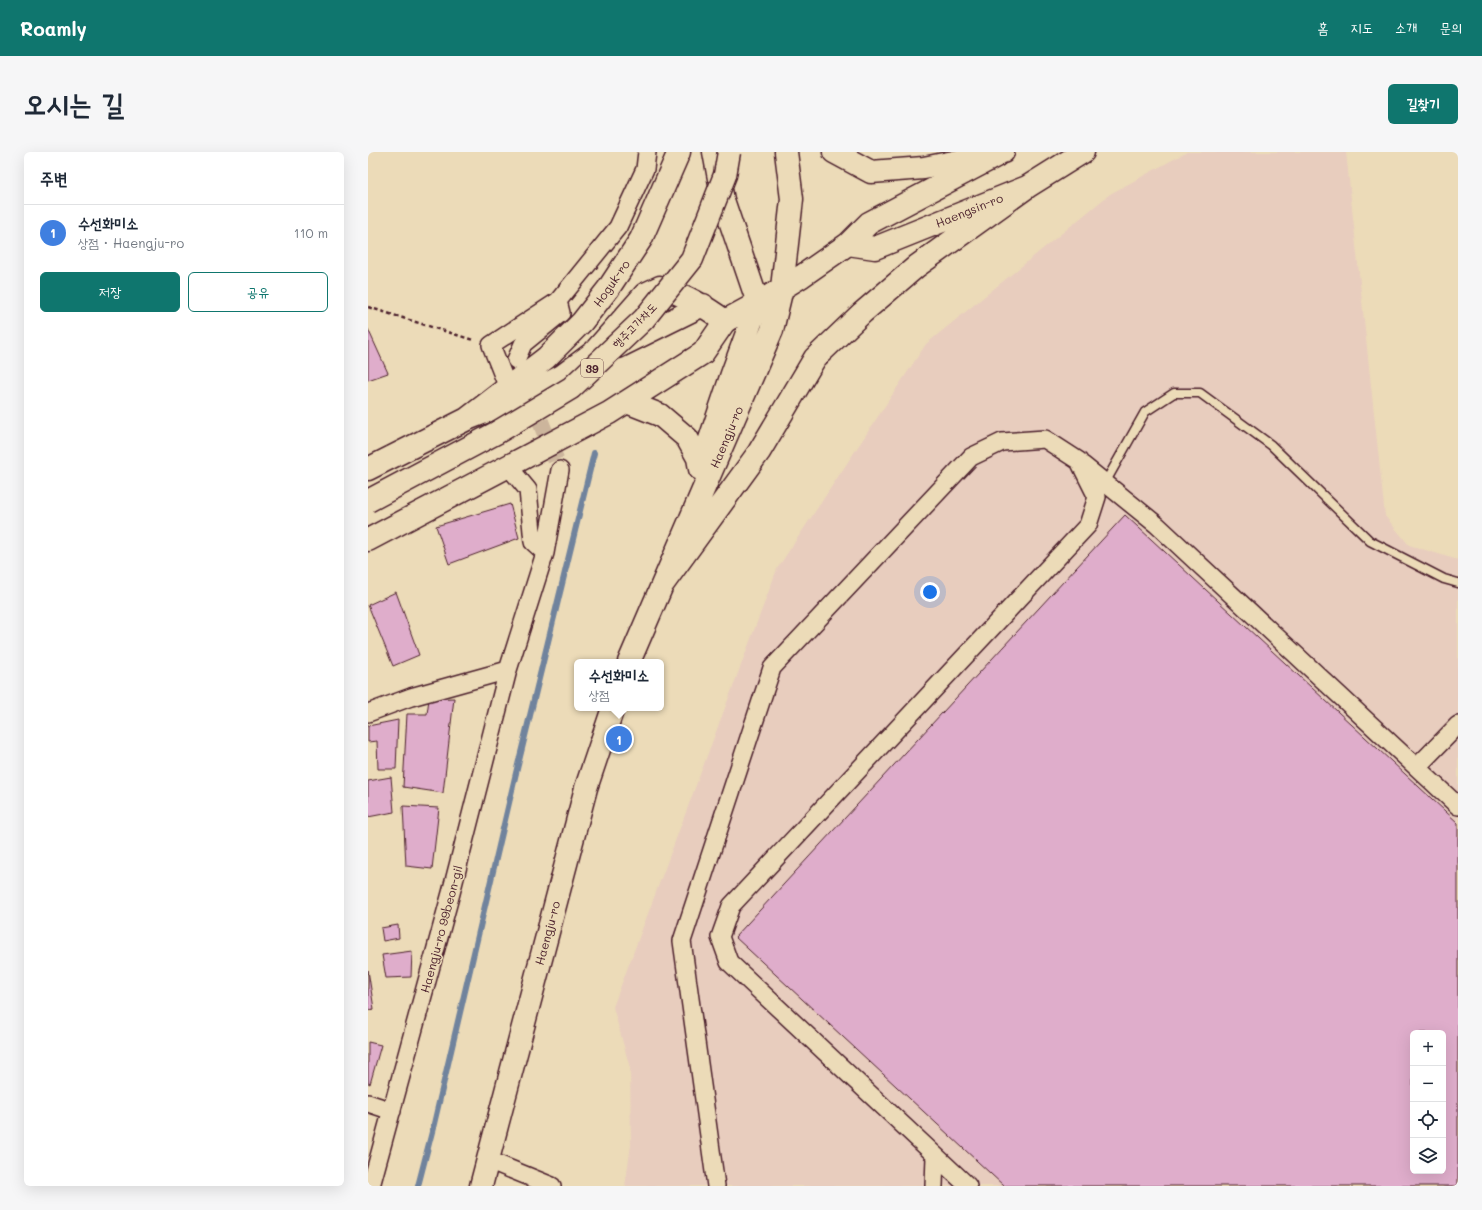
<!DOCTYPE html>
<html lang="ko">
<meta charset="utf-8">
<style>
body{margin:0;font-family:Mali,"Poor Story",sans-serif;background:#f6f6f7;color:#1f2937}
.controls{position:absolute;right:12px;bottom:12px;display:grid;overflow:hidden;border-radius:6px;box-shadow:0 4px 16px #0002}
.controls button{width:36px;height:36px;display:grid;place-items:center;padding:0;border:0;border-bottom:1px solid #e0e1e3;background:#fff;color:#1f2937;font:20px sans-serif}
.you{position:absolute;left:562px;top:440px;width:14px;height:14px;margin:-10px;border:3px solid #fff;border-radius:50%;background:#1a73e8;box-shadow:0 0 0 6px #1a73e833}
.badge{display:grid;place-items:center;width:26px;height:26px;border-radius:50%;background:#0f766e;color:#fff;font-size:13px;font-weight:700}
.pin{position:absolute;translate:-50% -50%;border:2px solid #fff;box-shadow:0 1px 4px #0006}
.popup{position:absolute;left:206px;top:507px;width:90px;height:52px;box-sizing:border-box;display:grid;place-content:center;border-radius:6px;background:#fff;filter:drop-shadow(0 1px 3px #0005);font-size:13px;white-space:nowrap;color:#747a83}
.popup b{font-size:15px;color:#1f2937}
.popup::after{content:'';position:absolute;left:50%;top:100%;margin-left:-8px;border:8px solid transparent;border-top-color:#fff}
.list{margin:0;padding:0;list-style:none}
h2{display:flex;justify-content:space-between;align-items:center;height:52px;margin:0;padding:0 16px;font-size:17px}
h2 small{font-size:13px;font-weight:400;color:#747a83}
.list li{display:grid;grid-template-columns:26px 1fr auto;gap:12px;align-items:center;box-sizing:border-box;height:56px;padding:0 16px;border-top:1px solid #e0e1e3}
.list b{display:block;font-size:15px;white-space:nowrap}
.list p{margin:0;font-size:13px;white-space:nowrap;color:#747a83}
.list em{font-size:13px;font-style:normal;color:#747a83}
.actions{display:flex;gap:8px;padding:12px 16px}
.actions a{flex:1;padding:9px 0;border:1px solid #0f766e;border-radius:6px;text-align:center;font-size:14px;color:#0f766e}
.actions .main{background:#0f766e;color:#fff}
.icon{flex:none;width:22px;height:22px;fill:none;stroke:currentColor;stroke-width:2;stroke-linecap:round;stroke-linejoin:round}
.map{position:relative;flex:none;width:1090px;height:1034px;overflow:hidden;border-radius:6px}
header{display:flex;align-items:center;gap:24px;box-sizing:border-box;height:56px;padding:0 20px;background:#0f766e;color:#fff}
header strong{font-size:19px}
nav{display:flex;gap:22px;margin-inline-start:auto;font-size:14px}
.intro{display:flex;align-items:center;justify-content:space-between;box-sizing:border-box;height:96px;padding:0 24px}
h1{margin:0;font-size:28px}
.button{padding:10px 18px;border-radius:6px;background:#0f766e;color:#fff;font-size:14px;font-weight:700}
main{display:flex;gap:24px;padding:0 24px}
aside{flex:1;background:#fff;border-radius:6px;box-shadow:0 4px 16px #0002}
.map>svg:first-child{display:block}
.built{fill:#e8cdbe;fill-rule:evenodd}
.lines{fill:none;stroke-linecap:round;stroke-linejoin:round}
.stream{stroke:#70839d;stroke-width:6}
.building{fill:#dfadcb;stroke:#4a1f2b;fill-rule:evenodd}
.street-tunnel{stroke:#ccb59c;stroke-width:17;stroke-dasharray:17 8;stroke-linecap:butt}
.lane-casing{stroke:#4a1f2b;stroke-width:11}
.street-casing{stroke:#4a1f2b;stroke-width:20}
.secondary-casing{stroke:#4a1f2b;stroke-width:25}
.primary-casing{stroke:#4a1f2b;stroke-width:25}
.path{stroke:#4a1f2b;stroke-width:2.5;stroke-dasharray:4 3;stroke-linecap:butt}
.lane{stroke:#ecdbb8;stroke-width:8}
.street{stroke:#ecdbb8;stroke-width:17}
.secondary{stroke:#ecdbb8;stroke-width:22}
.primary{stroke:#ecdbb8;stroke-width:22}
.primary-bridge-casing{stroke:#4a1f2b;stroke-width:25;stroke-linecap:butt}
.primary-bridge{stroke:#ecdbb8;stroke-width:22}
.labels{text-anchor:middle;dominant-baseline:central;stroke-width:3;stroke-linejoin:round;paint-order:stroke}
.shield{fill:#ecdbb8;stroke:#7b5755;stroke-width:1}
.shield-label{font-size:11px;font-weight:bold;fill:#4a1f2b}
.street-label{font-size:12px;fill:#4a1f2b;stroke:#ecdbb8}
</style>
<header>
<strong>Roamly</strong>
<nav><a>홈</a><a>지도</a><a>소개</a><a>문의</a></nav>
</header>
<div class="intro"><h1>오시는 길</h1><a class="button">길찾기</a></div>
<main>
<aside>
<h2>주변<small></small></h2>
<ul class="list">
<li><span class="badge" style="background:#3f7fe0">1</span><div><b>수선화미소</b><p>상점 · Haengju-ro</p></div><em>110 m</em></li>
</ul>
<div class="actions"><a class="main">저장</a><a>공유</a></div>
</aside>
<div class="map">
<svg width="1090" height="1034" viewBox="0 0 1090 1034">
<rect width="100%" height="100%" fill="#ecdbb8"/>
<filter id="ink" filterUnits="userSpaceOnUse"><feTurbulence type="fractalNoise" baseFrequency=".025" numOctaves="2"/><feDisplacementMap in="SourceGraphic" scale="8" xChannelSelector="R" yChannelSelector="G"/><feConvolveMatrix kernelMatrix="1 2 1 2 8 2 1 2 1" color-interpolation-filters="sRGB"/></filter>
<g filter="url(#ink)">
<path class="built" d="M819,0h159l39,364 24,29 49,15v626h-833l6,-41 -1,-77 -17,-61 164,-438 149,-225 184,-150zM1045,881h30v138h-30z"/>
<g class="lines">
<path class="stream" d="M50,1034l15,-58 83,-355 78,-320"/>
</g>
<path class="building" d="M0,177l20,44 -20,7z
M142,352l9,34 -70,26 -13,-38z
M757,363l333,308v363h-454l-269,-249zM1045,881h30v138h-30z
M28,440l23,63 -26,11 -25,-61z
M86,546l-11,95 -40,-6 4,-73h20l2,-15z
M30,568l-2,49h-18l-1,-28 -9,1v-16z
M23,625l3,35 -26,5v-36z
M35,654l36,2 -7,61 -26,-3z
M30,773l1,13 -16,3 -2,-13z
M44,799l-1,26 -25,1 -4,-23z
M0,818l6,39 -6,1z
M0,890l13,3 -11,39 -2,-1z"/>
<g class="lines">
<path class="street-tunnel" d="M163,246l29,72"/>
<g class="lane-casing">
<path id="lane" d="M737,331l40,-71 29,-19h26l71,52 99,96 74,38 14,4"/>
</g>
<g class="street-casing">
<path id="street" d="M148,208l7,-16 38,-31 -3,-12
M140,236l-17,-43 67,-44 60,-74 27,-58 2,-17
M715,313l74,60 301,281
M177,401l15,-83
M0,561l43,-16 97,-27
M1049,615l41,-42
M0,951l24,8
M120,1008l64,26
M3,1034l80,-293 57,-223 37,-117 -12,-11 -5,-52 -20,-24
M348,1034l-34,-245 90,-273 199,-211 31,-15 43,-3 34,22 18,36 -9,28 -357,381 -11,31 9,25 239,224
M566,1034l1,-30"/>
</g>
<g class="secondary-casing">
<path id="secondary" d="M480,92l27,4 152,-61 56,-35
M357,169l33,-18 44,-27 46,-32 21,-21 127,-67
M336,305l28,-83 26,-71
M295,432l96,-132 56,-94 47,-45 55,-47 110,-79
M261,510l143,-332 10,-42
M113,1034l105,-398 27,-80"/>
</g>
<g class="primary-casing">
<path id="primary" d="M346,0l9,48 35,103
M466,0l37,20 53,-4 79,-16
M414,136l10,-89 -6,-47
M250,195l85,-42
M259,250l33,13 27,23 11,20 2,11
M0,317l99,-50 79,-61 36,-36 26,-33 33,-50 38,-87
M0,388l241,-127 94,-60 22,-32c-22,-16 -38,-25 -65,-34l-15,7 -51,58 -32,24 -39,21 -56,22"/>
</g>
<path class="path" d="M0,155l105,33"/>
<use href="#lane" class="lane"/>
<use href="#street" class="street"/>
<use href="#secondary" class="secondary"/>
<use href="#primary" class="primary"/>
<g class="primary-bridge-casing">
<path id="primary-bridge" d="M0,349l128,-68 75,-45 73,-69 48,-60 33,-84 4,-23"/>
</g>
<use href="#primary-bridge" class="primary-bridge"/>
</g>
</g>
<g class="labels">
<rect class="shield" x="213" y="207" width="22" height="18" rx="3"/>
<g class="shield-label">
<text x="224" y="216">39</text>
</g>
<g class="street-label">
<text transform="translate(601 58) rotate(-22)">Haengsin-ro</text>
<text transform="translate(243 131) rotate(-55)">Hoguk-ro</text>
<text transform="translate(266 173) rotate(-46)">행주고가차도</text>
<text transform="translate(358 285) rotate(-67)">Haengju-ro</text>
<text transform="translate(73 777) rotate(-75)">Haengju-ro 99beon-gil</text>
<text transform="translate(179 781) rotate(-75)">Haengju-ro</text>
</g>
</g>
</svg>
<div class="controls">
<button>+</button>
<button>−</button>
<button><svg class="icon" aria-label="locate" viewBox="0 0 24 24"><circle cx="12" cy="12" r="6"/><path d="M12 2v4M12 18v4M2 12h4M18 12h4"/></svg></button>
<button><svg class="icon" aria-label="layers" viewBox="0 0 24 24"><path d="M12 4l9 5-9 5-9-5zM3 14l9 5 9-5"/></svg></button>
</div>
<div class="you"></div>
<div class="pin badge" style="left:251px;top:587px;background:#3f7fe0">1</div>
<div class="popup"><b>수선화미소</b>상점</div>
</div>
</main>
